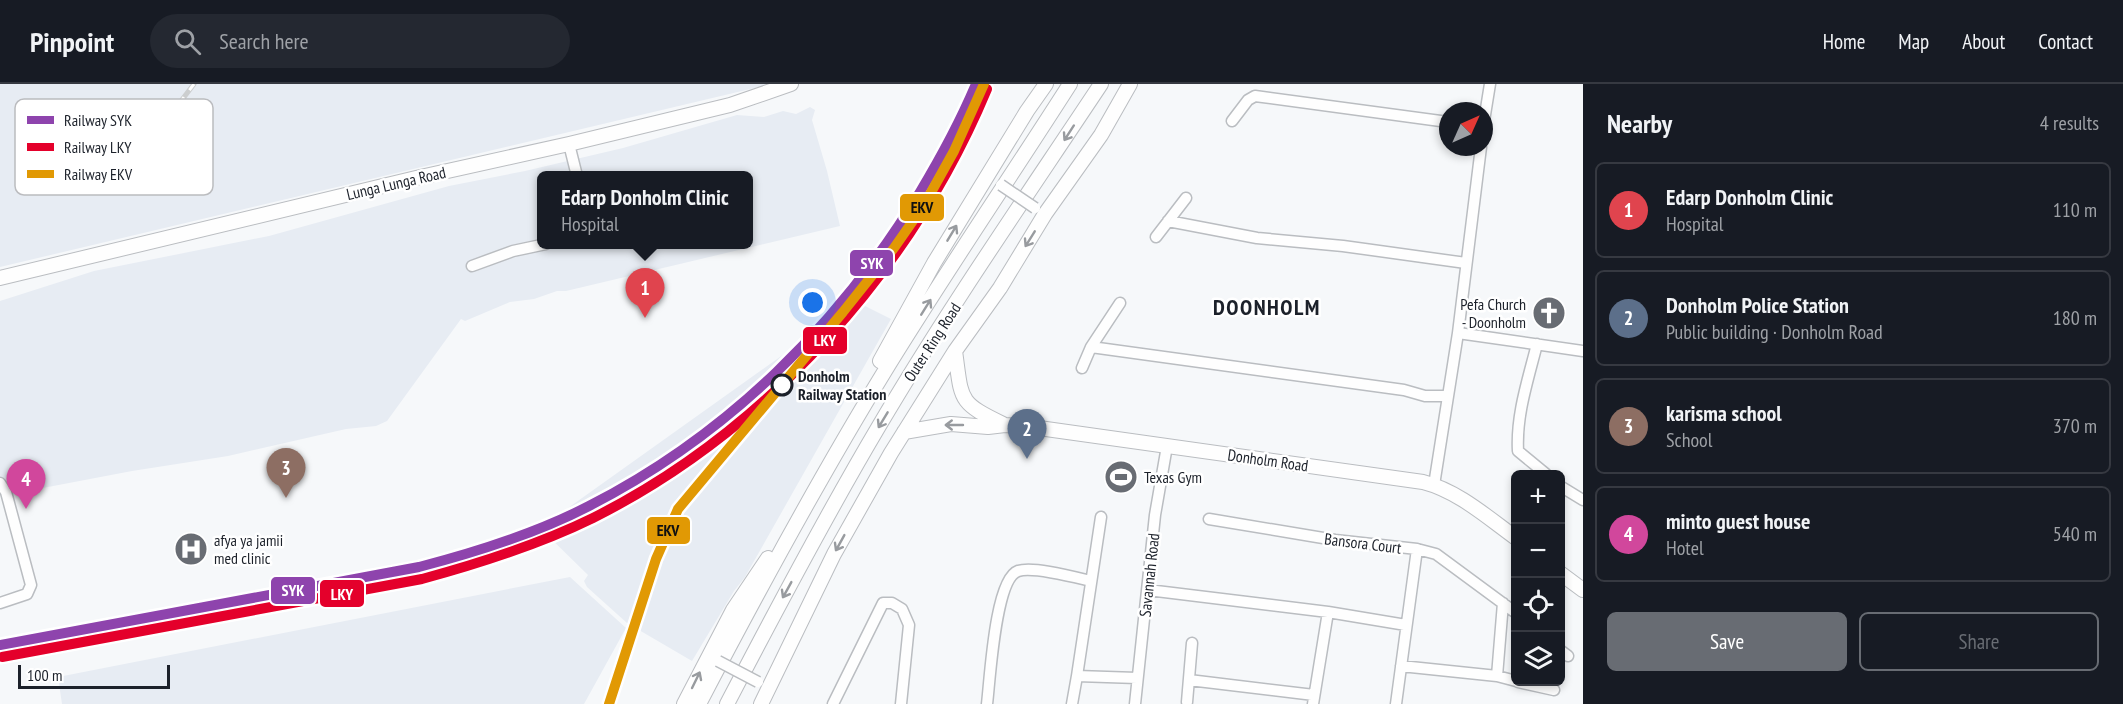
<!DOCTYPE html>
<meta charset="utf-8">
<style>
body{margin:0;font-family:"PT Sans Narrow",sans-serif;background:#242831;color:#f1f3f6}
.controls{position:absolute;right:18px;bottom:18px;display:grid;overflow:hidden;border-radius:9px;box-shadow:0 3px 9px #0003}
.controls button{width:54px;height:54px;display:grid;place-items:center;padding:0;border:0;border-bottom:2px solid #363941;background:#171b24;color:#f1f3f6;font:30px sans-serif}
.compass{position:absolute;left:1439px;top:18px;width:54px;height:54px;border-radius:50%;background:#171b24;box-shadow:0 3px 9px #0003;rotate:45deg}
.scale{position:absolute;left:18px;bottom:15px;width:152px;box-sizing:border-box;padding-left:6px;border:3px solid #1c212a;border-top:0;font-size:16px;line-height:21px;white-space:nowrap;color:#1c212a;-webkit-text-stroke:4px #fff;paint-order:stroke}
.you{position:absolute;left:813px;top:219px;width:21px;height:21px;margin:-15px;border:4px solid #fff;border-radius:50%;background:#1a73e8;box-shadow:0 0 0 9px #1a73e833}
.badge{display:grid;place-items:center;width:39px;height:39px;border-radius:50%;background:#686c73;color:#fff;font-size:20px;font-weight:700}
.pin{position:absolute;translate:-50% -50px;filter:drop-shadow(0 2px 3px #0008)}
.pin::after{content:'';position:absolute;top:32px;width:21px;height:18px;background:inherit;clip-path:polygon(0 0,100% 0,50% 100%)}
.popup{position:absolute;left:537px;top:87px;width:216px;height:78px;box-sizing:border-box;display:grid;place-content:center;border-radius:9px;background:#171b24;filter:drop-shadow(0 2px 4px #0005);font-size:20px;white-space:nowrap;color:#9ea1a6}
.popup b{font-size:22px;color:#f1f3f6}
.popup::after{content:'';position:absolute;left:50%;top:100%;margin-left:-12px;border:12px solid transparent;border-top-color:#171b24}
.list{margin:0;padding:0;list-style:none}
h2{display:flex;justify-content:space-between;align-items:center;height:78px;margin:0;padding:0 24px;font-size:26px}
h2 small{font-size:20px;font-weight:400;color:#9ea1a6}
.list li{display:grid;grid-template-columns:39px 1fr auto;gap:18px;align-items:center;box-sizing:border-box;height:96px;margin:0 12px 12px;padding:0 12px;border:2px solid #363941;border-radius:9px}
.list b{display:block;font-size:22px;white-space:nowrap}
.list p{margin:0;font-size:20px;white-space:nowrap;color:#9ea1a6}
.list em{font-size:20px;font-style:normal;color:#9ea1a6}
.actions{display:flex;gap:12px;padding:18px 24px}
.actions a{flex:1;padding:14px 0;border:2px solid #686c73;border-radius:9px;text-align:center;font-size:21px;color:#686c73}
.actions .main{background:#686c73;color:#fff}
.icon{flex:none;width:33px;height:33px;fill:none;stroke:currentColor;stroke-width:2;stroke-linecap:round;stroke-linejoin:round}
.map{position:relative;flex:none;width:1583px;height:620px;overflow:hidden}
header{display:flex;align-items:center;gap:36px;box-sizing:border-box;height:84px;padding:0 30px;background:#171b24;border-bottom:2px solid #363941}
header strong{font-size:28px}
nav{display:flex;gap:33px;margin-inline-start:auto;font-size:21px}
.search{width:420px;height:54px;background:#242831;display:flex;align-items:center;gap:15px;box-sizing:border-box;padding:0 21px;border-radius:33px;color:#9ea1a6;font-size:22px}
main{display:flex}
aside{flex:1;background:#171b24}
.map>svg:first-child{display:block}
.built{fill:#e7ecf3;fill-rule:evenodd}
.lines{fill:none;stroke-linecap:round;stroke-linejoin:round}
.minor-casing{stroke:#babdc1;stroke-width:13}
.major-casing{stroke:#babdc1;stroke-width:16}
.minor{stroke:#fefefe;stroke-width:10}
.major{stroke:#fefefe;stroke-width:14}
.rail-casing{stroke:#cccecf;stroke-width:5}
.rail{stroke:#fff;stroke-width:3;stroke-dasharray:9;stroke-linecap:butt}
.minor-bridge-casing{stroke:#babdc1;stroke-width:13;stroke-linecap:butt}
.minor-bridge{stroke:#fefefe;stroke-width:10}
.rail-1-casing{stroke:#fff;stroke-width:15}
.rail-2-casing{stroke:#fff;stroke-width:15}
.rail-3-casing{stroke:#fff;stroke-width:15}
.rail-1{stroke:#8e44ad;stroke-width:10}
.rail-2{stroke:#e4002b;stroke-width:10}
.rail-3{stroke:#e19904;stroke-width:10}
.oneway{stroke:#989b9f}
.stop-dot{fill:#fff;stroke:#1c212a;stroke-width:3}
.labels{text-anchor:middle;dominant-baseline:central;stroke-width:5;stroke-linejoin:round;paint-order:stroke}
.street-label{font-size:16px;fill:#1c212a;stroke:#fff}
.poi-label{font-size:16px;fill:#1c212a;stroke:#fff;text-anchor:start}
.stop-label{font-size:16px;font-weight:bold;fill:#1c212a;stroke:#fff;text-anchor:start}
.district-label{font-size:22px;font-weight:bold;letter-spacing:1.5px;fill:#1c212a;stroke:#fff}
.key{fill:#fff;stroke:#bbbcbf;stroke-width:1.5}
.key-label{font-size:16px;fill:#1c212a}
.line-badge{stroke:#fff;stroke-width:2}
.badge-label{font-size:16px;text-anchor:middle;font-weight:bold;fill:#fff}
.pale-badge-label{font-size:16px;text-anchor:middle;font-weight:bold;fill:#111}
</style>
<header>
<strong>Pinpoint</strong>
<div class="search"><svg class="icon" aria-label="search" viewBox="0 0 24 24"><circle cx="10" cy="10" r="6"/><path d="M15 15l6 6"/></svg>Search here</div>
<nav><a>Home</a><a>Map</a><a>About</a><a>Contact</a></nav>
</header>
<main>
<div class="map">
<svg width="1583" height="620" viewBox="0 0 1583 620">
<rect width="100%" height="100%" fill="#f6f8fa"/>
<path class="built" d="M0,0h771l-771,183z
M810,23l5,3 -3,10 15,51 13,55 -274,65h-9l-23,8 -24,3 -45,19 -4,-2 -74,102 -11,5 -30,3 -118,27 -96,15 -126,24 -6,-20v-174l94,-30 175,-35 180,-50 76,-15 98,-23 114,-33 27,2 19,-6 13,3zM542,92h206v68h-206z
M857,218l34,17 -146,258 -11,14 -42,70 -65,-38 -40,-36 -3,-6 4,-6 -48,-47z
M570,493l56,51 -42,76h-522l-4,-27z"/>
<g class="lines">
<g class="minor-casing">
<path id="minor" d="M1232,37l16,-21 7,-4 193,26
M1484,37l6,-37
M569,60l8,32
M1168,137l89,17 86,8 123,17
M1156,153l30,-39
M472,182l41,-15 33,-7
M1458,249l125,18
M1537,260c-9,36 -21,71 -19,107l28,23
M1091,263l313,43 21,6h23
M1082,284l9,-21 29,-44
M0,399l6,9 25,93 -4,9 -27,9
M1434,401l24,-152 23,-186
M1560,402l23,14
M1209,435l126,21 82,9 19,5 80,59
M1148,506l180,22 78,13
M1560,566l8,6
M1401,582l96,10 19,5
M1077,592l24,-159
M1497,592l6,-73
M1189,596l125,15
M1518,598l36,8
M1187,618l5,-59
M833,620l50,-101h9l10,6 7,16 -8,79
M987,620c3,-24 8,-125 31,-133 15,-5 56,6 73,10
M1072,620l5,-28 60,2
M1135,620l20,-189 12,-69
M1313,620l15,-92
M1396,620l21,-155"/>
</g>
<g class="major-casing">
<path id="major" d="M0,194l416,-100 153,-34 161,-39 61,-21
M955,267c7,49 2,51 48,73
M880,277l54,-98 93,-152 19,-27
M904,348l47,-8 37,3 17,-2 34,3 384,54c35,9 64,35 93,56
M1560,489l23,17
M684,620l49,-94 35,-52
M699,620c58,-111 118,-222 184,-330 60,-98 125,-193 187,-290
M727,620c49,-94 98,-187 152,-278 69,-117 147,-229 222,-342
M761,620l73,-150 57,-101 64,-102 45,-63 45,-74 56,-79 29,-51"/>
</g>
<use href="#minor" class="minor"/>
<use href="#major" class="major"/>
<g class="rail-casing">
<path id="rail" d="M124,92l70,-92"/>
</g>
<use href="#rail" class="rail"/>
<g class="minor-bridge-casing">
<path id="minor-bridge" d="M1001,101l34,23
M718,577l40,21"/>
</g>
<use href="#minor-bridge" class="minor-bridge"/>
<g class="rail-1-casing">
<path id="rail-1" d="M0,561l419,-78c58,-15 116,-33 170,-61 139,-71 250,-181 331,-314 21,-35 40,-70 56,-108"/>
</g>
<g class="rail-2-casing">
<path id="rail-2" d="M2,573l420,-78c59,-16 116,-34 171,-61 175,-88 319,-249 394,-429"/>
</g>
<g class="rail-3-casing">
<path id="rail-3" d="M609,620l47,-145 22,-50 165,-197 51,-64 30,-43 30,-54 30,-67"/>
</g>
<use href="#rail-1" class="rail-1"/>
<use href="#rail-2" class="rail-2"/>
<use href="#rail-3" class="rail-3"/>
</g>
<defs><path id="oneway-shaft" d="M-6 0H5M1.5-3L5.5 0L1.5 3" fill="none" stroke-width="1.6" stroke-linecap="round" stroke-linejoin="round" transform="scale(1.5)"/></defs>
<g class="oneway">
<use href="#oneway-shaft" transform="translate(1069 49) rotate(123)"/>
<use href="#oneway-shaft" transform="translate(952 149) rotate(-59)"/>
<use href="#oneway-shaft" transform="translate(1030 155) rotate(122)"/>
<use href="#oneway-shaft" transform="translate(926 223) rotate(-58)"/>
<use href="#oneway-shaft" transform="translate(883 336) rotate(121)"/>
<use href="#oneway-shaft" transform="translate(954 341) rotate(180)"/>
<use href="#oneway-shaft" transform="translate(840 459) rotate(119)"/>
<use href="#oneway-shaft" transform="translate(787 506) rotate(119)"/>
<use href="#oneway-shaft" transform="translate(696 596) rotate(-64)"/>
</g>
<defs>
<g id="church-disc" transform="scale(1.725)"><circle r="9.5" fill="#686c73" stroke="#fff"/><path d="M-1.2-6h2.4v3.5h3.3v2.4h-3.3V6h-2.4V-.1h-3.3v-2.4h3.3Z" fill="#fff"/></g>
<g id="stadium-disc" transform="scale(1.725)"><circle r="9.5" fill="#686c73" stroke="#fff"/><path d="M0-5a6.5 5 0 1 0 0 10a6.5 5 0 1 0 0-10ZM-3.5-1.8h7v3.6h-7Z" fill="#fff"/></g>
<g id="hospital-disc" transform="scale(1.725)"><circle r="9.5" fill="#686c73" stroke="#fff"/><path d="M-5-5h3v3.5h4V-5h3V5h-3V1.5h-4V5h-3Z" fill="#fff"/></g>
</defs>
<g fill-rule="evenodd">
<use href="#church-disc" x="1549" y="229"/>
<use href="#stadium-disc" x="1121" y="393"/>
<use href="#hospital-disc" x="191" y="465"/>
</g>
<circle class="stop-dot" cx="782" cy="301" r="10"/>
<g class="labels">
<g class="street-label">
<text transform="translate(396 99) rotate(-13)">Lunga Lunga Road</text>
<text transform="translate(932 258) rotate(-57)">Outer Ring Road</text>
<text transform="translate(1268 376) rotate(8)">Donholm Road</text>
<text transform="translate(1363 459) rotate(7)">Bansora Court</text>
<text transform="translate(1149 491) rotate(-84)">Savannah Road</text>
</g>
<g class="poi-label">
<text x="1526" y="220" text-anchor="end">Pefa Church<tspan x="1526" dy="18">- Doonholm</tspan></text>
<text x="1144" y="393">Texas Gym</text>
<text x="214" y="456">afya ya jamii<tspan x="214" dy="18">med clinic</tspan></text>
</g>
<g class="stop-label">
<text x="798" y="292">Donholm<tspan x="798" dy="18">Railway Station</tspan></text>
</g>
<g class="district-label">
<text x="1267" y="223">DOONHOLM</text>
</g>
</g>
<rect x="15" y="15" width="198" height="96" rx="9" class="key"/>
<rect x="27" y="32" width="27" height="8" fill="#8e44ad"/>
<rect x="27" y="59" width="27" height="8" fill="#e4002b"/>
<rect x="27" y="86" width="27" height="8" fill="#e19904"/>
<g class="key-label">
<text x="64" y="42">Railway SYK</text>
<text x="64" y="69">Railway LKY</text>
<text x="64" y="96">Railway EKV</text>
</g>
<g class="line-badge">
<rect x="899" y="109" width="46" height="29" rx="6" fill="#e19904"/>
<rect x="849" y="165" width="45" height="28" rx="6" fill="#8e44ad"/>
<rect x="802" y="242" width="46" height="29" rx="6" fill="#e4002b"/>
<rect x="646" y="432" width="45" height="29" rx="6" fill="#e19904"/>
<rect x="270" y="492" width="46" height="29" rx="6" fill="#8e44ad"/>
<rect x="319" y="495" width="46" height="29" rx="6" fill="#e4002b"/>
</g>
<g class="badge-label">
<text x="872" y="185">SYK</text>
<text x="825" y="262">LKY</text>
<text x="293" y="512">SYK</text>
<text x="342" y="516">LKY</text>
</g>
<g class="pale-badge-label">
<text x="922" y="129">EKV</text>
<text x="668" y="452">EKV</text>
</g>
</svg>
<div class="controls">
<button>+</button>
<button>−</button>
<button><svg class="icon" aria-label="locate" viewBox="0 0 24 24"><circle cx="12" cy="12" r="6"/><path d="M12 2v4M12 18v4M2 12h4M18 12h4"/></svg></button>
<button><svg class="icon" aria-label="layers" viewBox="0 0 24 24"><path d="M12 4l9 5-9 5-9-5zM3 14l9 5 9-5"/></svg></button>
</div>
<svg class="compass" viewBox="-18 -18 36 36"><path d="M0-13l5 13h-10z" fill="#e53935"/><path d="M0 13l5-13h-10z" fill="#9ea1a6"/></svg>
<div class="scale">100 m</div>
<div class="you"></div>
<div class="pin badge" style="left:645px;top:234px;background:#e0444e">1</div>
<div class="popup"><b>Edarp Donholm Clinic</b>Hospital</div>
<div class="pin badge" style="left:1027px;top:375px;background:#5c6f8a">2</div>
<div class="pin badge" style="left:286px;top:414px;background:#8d6e63">3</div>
<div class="pin badge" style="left:26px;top:425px;background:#d1479c">4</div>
</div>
<aside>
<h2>Nearby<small>4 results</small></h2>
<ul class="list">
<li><span class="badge" style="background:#e0444e">1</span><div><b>Edarp Donholm Clinic</b><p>Hospital</p></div><em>110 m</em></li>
<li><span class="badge" style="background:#5c6f8a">2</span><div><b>Donholm Police Station</b><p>Public building · Donholm Road</p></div><em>180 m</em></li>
<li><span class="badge" style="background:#8d6e63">3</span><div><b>karisma school</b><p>School</p></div><em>370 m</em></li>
<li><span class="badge" style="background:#d1479c">4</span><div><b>minto guest house</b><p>Hotel</p></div><em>540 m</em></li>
</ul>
<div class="actions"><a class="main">Save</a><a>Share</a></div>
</aside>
</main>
